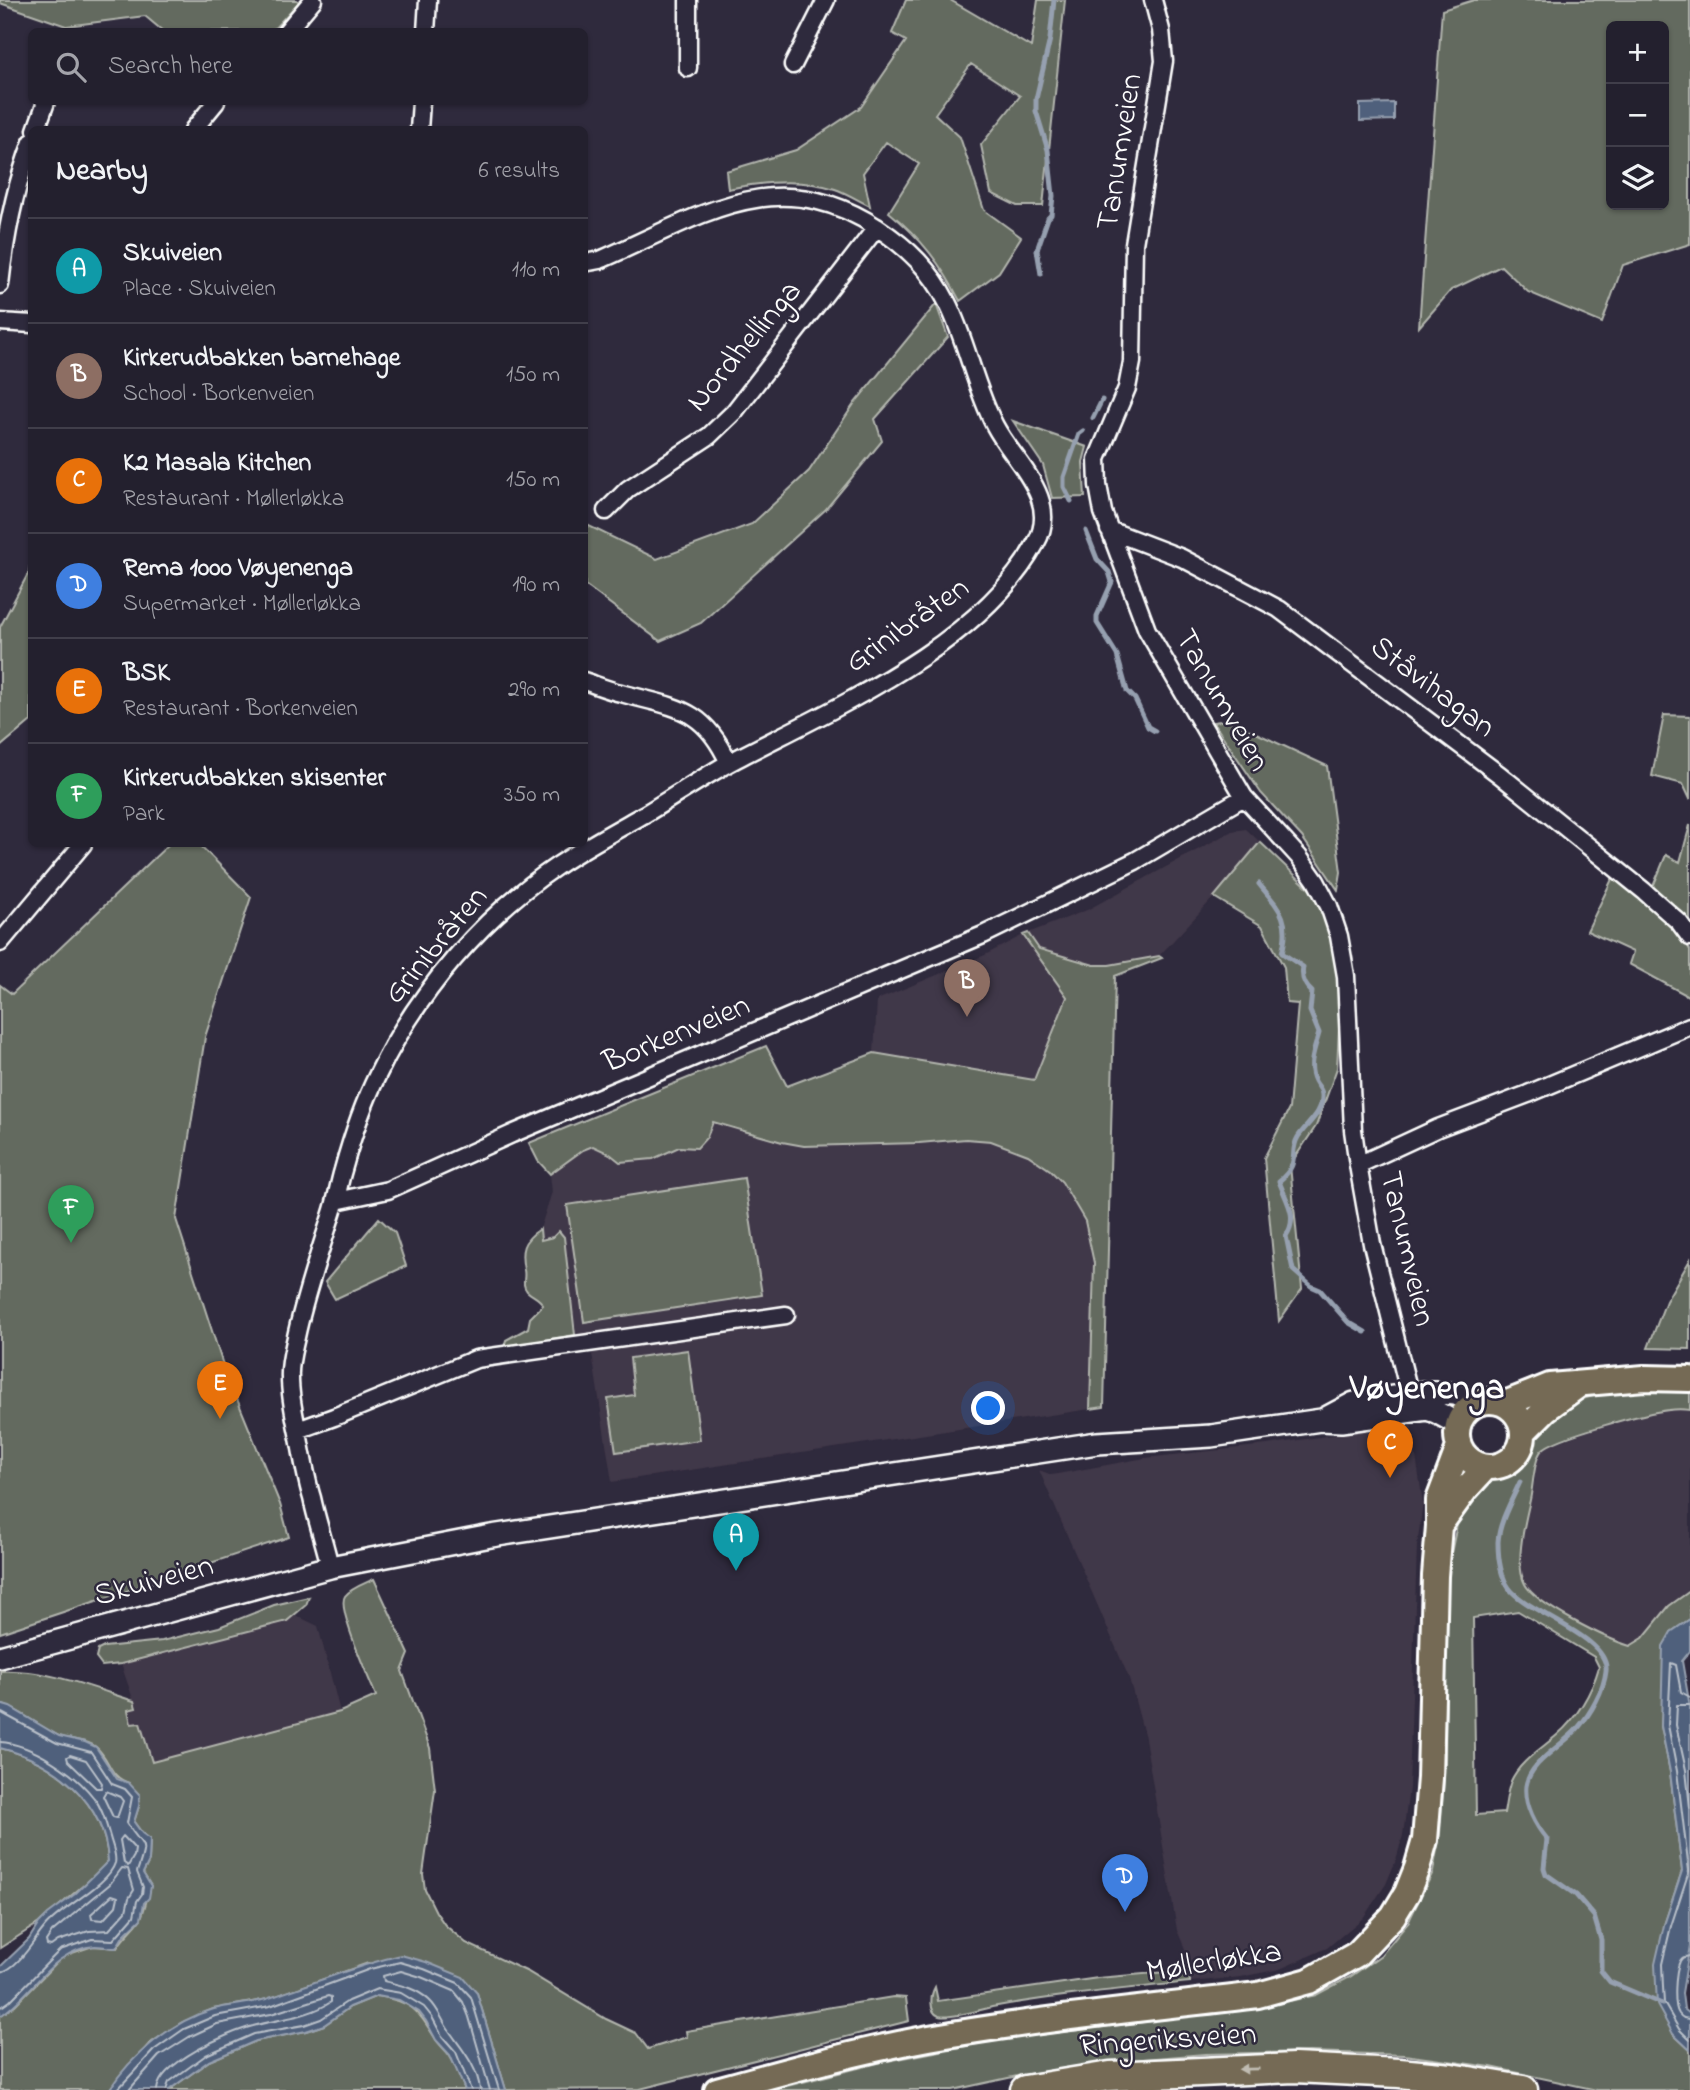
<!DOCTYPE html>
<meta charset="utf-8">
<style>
body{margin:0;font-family:"Indie Flower",sans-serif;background:#2f2d3a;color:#f1f3f6}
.controls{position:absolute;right:21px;top:21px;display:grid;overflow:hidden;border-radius:10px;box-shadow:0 2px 5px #0004}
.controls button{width:63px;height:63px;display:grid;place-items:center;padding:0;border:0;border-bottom:2px solid #403e4a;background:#23202e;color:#f1f3f6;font:35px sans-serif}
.you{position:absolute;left:989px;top:1409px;width:24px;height:24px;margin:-18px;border:5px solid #fff;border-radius:50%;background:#1a73e8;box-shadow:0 0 0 10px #1a73e833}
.badge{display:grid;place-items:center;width:46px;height:46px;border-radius:50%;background:#d93025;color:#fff;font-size:23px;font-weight:700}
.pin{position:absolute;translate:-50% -58px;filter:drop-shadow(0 2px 4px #0008)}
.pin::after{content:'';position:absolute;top:37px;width:24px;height:21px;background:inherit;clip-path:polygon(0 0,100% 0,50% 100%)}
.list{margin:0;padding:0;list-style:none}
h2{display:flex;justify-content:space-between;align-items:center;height:91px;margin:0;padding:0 28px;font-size:30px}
h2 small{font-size:23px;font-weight:400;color:#a3a3aa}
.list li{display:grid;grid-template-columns:46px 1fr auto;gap:21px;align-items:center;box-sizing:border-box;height:105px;padding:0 28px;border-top:2px solid #403e4a}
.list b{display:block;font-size:26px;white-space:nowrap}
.list p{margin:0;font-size:23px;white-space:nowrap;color:#a3a3aa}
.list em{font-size:23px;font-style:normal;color:#a3a3aa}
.icon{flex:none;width:38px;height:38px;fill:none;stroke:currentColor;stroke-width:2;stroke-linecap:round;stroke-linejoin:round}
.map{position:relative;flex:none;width:1690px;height:2090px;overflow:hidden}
.search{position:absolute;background:#23202e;box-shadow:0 2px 5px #0004;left:28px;top:28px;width:560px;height:77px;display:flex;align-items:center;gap:18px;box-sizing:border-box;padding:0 24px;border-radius:10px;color:#a3a3aa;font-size:26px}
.panel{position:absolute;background:#23202e;box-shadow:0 2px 5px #0004;left:28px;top:126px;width:560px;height:721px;border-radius:10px}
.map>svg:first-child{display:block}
.built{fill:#413748}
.green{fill:#646b5e;stroke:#b2b5ae;stroke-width:2;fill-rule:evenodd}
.water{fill:#50617b;stroke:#96a0b0;stroke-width:2}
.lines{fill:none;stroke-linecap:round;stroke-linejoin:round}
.shore{stroke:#b9c0ca;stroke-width:2}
.stream{stroke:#96a0b0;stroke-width:5}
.minor-casing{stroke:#fff;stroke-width:21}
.secondary-casing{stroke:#fff;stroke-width:26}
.primary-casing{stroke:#fff;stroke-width:30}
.motorway-casing{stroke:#fff;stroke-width:33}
.minor{stroke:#2f2a3d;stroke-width:16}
.secondary{stroke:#2f2a3d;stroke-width:21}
.primary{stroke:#746b55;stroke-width:24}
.motorway{stroke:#746b55;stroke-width:28}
.oneway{fill:#c0bcb2}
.labels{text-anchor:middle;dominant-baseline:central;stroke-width:5;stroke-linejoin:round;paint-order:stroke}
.street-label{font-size:32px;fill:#fff;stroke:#2f2a3d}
.quarter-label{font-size:35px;font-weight:bold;fill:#fff;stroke:#2f2a3d}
</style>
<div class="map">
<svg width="1690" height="2090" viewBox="0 0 1690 2090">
<rect width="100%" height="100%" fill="#2f2a3d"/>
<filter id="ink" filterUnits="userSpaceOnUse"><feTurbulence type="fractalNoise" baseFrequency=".0143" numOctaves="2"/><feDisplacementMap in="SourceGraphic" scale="14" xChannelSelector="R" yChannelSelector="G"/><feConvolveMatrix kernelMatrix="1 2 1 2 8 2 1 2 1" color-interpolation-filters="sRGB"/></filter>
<g filter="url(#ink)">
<path class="built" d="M1246,829l14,13 -46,55 -55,59 -50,9h-15l-55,-16 -11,-16 59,-23 145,-79z
M1023,935l44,62 -33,83 -160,-27 3,-53 108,-45z
M713,1122l69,20 22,4 115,-3 47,-4 25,2 37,14 22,15 12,12 23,39 9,42 -4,146 -478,73 -23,-148 -14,1 -11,-98 -23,3 -1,-11 12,-37 -2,-18 33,-25 10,-3 17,8 43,5 26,-12 18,1z
M1672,1409l18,1v181l-21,15 -26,32 -13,8 -20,-6 -38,-20 -30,-20 -17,-15 -4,-18 1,-35 13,-53v-15l6,-13 6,-5 39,-14 52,-17z
M1411,1423l12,80 -6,43 -8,242 -6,47 -7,25 -10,24 -23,34 -36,30 -47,21 -39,8 -51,5 -2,-26 -11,-26 -32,-192 -16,-60 -90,-208 13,5 93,-17 122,-13z
M295,1615l23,11 22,86 -188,50 -12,-39 -9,2 -3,-15 8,-2 -15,-44 166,-43z"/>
<path class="green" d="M0,0h297l2,2 -27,29 -108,1 -19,-16 -79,10 -66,-23z
M906,0h44l81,47 7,-47h27l-22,206h-26l-26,-13 -10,-48 39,-49 -49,-32 -36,50 25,23 24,73 37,27 -22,35 -39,29c-19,-37 -39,-63 -71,-89l30,-48 -33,-22 -23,31 7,33c-11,-5 -23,-13 -35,-17 -34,-11 -73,-7 -107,0l-2,-18 70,-21 65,-43 45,-66 -14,-8z
M1474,0h216v244l-67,21 -21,58 -74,-31 -27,-26 -50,24 -32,37 23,-317zM1611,26h53v179h-53z
M936,304l12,33 -73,82 7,22 -56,68 -125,114 -41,18 -75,-56v-61l72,35 95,-35 57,-53 45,-67z
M1013,421l74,26 -4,15 2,35 -33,1 -9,-33z
M31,558v163l-31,26v-120l29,-55z
M1664,715l26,1v83l-7,-15 -31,-8z
M1228,720l99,46 14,106 -3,18 -36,-53 -41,-44 -48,-71z
M1690,825v100l-26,-27 -12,-9 14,-34 14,7z
M1260,842l58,55 24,72 -5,99 -21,58 -26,39 12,124 -23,32 -15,-163 25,-49 9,-105 -11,-1 -3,-36 -22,-41 -48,-29z
M169,844h30l52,53 -46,140 -29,182 47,146 57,139 9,33 -289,96v-648l12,9z
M1613,877c26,21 62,43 77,73v47l-61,-33 4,-12 -46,-21z
M1028,933l11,16 55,16h15l50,-9 3,2 -47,18 -11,431 -14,2 4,-146 -9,-42 -23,-39 -12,-12 -22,-15 -37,-14 -25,-2 -47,4 -115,3 -22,-4 -69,-20 -6,15 -10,11 -18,-1 -26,12 -33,3 -10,-8 -17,-8 -10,4 -33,24 -12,-13 -9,-18 237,-97 21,40 87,-33 160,27 33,-83 -44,-62z
M744,1178l18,117 -178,27 -17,-117z
M379,1218l16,15 11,33 -71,33 -10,-17z
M540,1229l1,11 12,-3 6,-6 5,6 11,98 -71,12 2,-7 22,-12 2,-10 13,-13c-4,-8 -10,-8 -16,-14 -6,-7 -1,-13 -3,-21 -4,-20 -2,-29 16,-41z
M1690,1260v89l-42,-1 18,-47z
M688,1350l12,90 -84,12 -8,-53 26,-4 -4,-37z
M1640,1388l50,2v20c-7,-1 -14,-1 -21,0 -20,2 -115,27 -127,40 -8,8 -9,37 -12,50 -5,22 -16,64 -5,84 11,21 82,55 105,62l13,-8 26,-32 21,-15v28l-19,13 -10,94 9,46 12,99 -18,54 9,109 17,16v40h-93l-106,-23 -87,-12 -95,-3 -104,2 -99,8 -84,13 -69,15h-182l111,-28 121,-23 256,-31 57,-13 34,-18 31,-22 27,-32 13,-27 12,-24 7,-39 5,-67 2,-194 11,-52 6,-12 27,-28 29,-11 16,-37 37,-30 26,-8zM1518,1611l76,46 5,10c-7,25 -22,51 -42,68 -16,14 -37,26 -46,46 -4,10 -5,22 -7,32l-28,2 -3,-197z
M374,1579l35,75 -7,17 28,77 5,42 -12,84 2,16 11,22 9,13 21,18 62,29 78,47 30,14 12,16 39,-12 -1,-6 207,-34 13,1 3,23 -269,68 -134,1 -29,-97 -109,-30 -100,36 -55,10 -32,14 -32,21 -40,46h-109v-74l15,-11 48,-49 30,-10 24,2c6,-11 16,-18 23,-28 3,-4 8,-26 11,-34l-8,-13 6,-12 1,-22 -8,-6 -8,-11 5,-16 -10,-23c-21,-7 -18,-23 -33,-36 -10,-8 -25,-6 -37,-11 -21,-9 -37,-26 -59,-32v-33c47,-2 90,16 134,30l2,7 -8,2 3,14 9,-1 12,39 188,-50 36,-16c-6,-16 -40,-88 -31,-100 6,-8 21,-13 29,-17z
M309,1597l-3,8 -19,16 -166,43 -19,2 -6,-8 2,-8 6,-3 58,-6 57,-14 55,-22z
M0,1748c55,13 105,54 108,113l-9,11 -60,51 -39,25z
M1189,1970l1,12c-66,7 -133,13 -198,25 -12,3 -42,12 -53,9 -11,-4 -8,-22 -4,-29l3,14 160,-23z
M377,1996c36,6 40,13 58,42 4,7 10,11 14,17 7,10 12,24 16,35h-296l40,-29 47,-20 50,-10 18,-6 26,-18z"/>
<path class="water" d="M1394,103v17l-34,1v-17z
M1690,1619v32l-8,10 8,46v238l-8,48 2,16 6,5v36l-17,-16 -16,-29 -2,-41 9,-39 18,-54 -12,-99 -9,-46 2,-80 8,-14z
M0,1704l10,3 49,29 26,6 11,5 21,32 12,4 11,12 -1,11 -5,16 8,11 8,6 -1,22 -6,12 8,13 -2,12 -5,5 -3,16 -17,16 -8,13c-7,0 -14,-2 -21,-2 -43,3 -63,50 -95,70v-49l29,-28 10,-16 9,-9 27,-20 33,-33c-3,-60 -54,-100 -108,-113z
M401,1955l25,7 37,15 14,16 29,97h-41l-15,-35 -14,-15 -10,-19 -7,-9 -20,-12 -22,-4 -27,11 -26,18 -18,6 -50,10 -47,20 -40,29h-60c22,-35 65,-70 105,-81 19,-5 40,-5 58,-12 43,-14 85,-32 129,-42z"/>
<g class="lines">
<path class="shore" d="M1690,1697l-9,-5 -5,-27 -5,-2 -3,62 9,46 12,100 -18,55 -9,38 1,23 1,16 15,26 11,11
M1690,1705h-13l-1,20 10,45 4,38
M0,1712l57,31 34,9 21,32 13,5 7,8 -5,26c16,28 22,14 10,49l6,15 -1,7 -5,7 -3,15 -21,24 -21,-1 -32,11 -50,51 -10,7
M0,1742c32,2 75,31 94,56 9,11 12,26 16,39 2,8 7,18 5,26 -7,23 -56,45 -71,65 -10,12 -27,42 -44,44
M70,1755l16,5 16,23 -1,5h-5l-28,-27 -1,-4z
M106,1791l14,6 3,4 -6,17 -4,-1 -10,-21z
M123,1836l12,13 -1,7 -6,10 -4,-3 -4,-23z
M122,1868l6,1 6,21 -5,8 -3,13 -17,19 -20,1 -31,10 -7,5 -4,-1 -1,-4 6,-9 58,-48z
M112,1895l6,2 -2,9 -13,14 -11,-1 -1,-5z
M1690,1956c-5,1 -7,0 -10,5 -5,10 -7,45 -1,53 4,5 6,4 11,5
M117,2090l37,-40 30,-21 31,-13 55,-10 100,-37 30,-7 24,7 34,14 13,14 28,93
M129,2090l30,-34 30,-19 28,-13 54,-10 57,-18 3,1v5c-24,16 -51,16 -78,24 -24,6 -94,37 -96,64
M166,2090l3,-8 37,-27 48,-21 50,-9 17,-6 27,-18 29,-12 24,4 23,14 8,10 10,19 14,16 15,38
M480,2090c-2,-23 -18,-41 -30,-58 -8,-11 -11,-23 -21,-32 -13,-12 -29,-15 -45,-19l-1,-5 18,-5 20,6 33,14 9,11 6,15 21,73"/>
<path class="stream" d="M1041,274l-4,-24 11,-32 3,-3 2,-19 -5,-46 -12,-39v-12l14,-60 4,-39
M1093,418l9,-18
M1071,501l-7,-14v-10l15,-43 4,-3
M1086,531l11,28 12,13 3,10 -15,34v7l20,32 10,36 8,8 13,28 7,4
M1259,884c21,25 32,35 23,69l21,14c-2,10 1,18 9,25l-2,19 9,22c-4,15 -12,32 -4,48 3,6 7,8 7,14 1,19 -15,28 -24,42 -10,17 4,25 -19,44 7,20 20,35 7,55l7,34 18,16 9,4 28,32 17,10
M1520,1482c-8,18 -21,40 -22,60 0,15 2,33 11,46 18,25 101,49 97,83 -2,19 -15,42 -28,57 -15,18 -48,33 -52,58 -2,19 10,40 21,53l-3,29 2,6 30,21 18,21 7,24v31l9,11 52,22"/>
<g class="minor-casing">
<path id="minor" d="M688,0v68
M1153,0l8,30 3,31 -30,183 -2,118 -5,26 -30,71 1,26 5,27 44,118 97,167 55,60 17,24 13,25 10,30 7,40 7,154 5,35 14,79 40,160
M286,32l27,-32
M426,32l2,-32
M793,65l33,-65
M36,130l10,-28
M193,130l23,-28
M419,130l2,-28
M0,285c5,-47 15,-98 32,-143
M0,322l32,2
M606,511l22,-22 81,-53 25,-24 143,-185
M1109,530l73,28 97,51 221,166 144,116 35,31 11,15
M584,681c12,4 24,9 37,12 54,15 82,13 108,70
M0,943l83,-99
M1358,1165l80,-37 90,-34 162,-68
M336,1201l52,-11 124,-56 471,-199 152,-74 109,-64
M298,1430l36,-13 142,-58 310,-44
M330,1567c-5,-23 -13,-45 -18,-69 -6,-19 -9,-40 -13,-60 -4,-20 -9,-39 -9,-60 -1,-14 3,-27 6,-41 9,-43 24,-85 37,-127 4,-13 6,-27 10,-40 9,-33 20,-66 35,-96 39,-81 105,-158 179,-208 28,-19 58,-35 88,-52 32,-19 63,-41 97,-58 97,-50 240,-113 294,-213 25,-44 -22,-81 -41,-117 -21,-40 -28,-85 -48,-124 -16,-32 -39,-54 -69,-74 -103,-68 -180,-10 -278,32l-16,3"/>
</g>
<g class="secondary-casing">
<path id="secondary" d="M1326,1418l28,-15 70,-11 31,2 23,9
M0,1657l330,-90 161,-31 606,-93 114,-7 110,-16 20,1 86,-12 9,3 22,12"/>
</g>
<g class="primary-casing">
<path id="primary" d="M1457 1434a33 33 0 1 1 66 0a33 33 0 1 1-66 0Z
M1505,1404l45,-18 94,-8 46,1
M1524,1431l22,-22 34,-25
M1439,1526l26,-36 21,-23
M717,2090c69,-19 141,-39 212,-52 109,-19 220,-30 329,-43l51,-14 48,-27 36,-38 14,-23 10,-25 8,-28 5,-62 5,-202 4,-50v-26l20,-53"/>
</g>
<g class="motorway-casing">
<path id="motorway" d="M1025,2090l85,-14 184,-8 105,5 52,5 72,12"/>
</g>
<use href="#minor" class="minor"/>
<use href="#secondary" class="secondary"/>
<use href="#primary" class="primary"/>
<use href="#motorway" class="motorway"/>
</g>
<defs><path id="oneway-solid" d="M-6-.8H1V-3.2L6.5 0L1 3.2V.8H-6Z" transform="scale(1.75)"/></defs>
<use class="oneway" href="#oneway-solid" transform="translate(1249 2069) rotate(179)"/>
</g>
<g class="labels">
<g class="street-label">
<text transform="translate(1121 152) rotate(-81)">Tanumveien</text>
<text transform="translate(745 347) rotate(-50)">Nordhellinga</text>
<text transform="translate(908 626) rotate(-35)">Grinibråten</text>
<text transform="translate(1432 688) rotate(37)">Ståvihagan</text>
<text transform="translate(1221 701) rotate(60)">Tanumveien</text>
<text transform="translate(437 946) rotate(-50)">Grinibråten</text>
<text transform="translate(677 1035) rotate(-23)">Borkenveien</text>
<text transform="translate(1406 1249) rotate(77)">Tanumveien</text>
<text transform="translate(154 1582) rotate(-15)">Skuiveien</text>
<text transform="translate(1214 1963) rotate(-9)">Møllerløkka</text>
<text transform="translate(1168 2041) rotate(-4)">Ringeriksveien</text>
</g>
<g class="quarter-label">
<text x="1427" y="1389">Vøyenenga</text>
</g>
</g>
</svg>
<div class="controls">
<button>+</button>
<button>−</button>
<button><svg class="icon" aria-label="layers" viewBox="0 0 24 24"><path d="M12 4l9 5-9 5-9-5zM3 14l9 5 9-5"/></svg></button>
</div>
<div class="you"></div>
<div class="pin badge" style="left:736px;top:1571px;background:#0f9aa8">A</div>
<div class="pin badge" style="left:967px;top:1017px;background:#8d6e63">B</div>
<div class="pin badge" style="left:1390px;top:1478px;background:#e8710a">C</div>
<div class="pin badge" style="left:1125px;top:1912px;background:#3f7fe0">D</div>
<div class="pin badge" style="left:220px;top:1419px;background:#e8710a">E</div>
<div class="pin badge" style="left:71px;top:1243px;background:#2e9e5b">F</div>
<div class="search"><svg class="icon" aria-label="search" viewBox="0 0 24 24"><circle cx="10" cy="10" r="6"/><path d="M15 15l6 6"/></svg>Search here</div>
<section class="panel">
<h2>Nearby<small>6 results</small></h2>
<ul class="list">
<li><span class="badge" style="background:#0f9aa8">A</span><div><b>Skuiveien</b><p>Place · Skuiveien</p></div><em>110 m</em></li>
<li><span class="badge" style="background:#8d6e63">B</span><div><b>Kirkerudbakken barnehage</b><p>School · Borkenveien</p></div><em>150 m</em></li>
<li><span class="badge" style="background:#e8710a">C</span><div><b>K2 Masala Kitchen</b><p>Restaurant · Møllerløkka</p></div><em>150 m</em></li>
<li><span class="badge" style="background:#3f7fe0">D</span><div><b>Rema 1000 Vøyenenga</b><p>Supermarket · Møllerløkka</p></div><em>190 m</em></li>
<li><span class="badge" style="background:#e8710a">E</span><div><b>BSK</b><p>Restaurant · Borkenveien</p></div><em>290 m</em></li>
<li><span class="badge" style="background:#2e9e5b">F</span><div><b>Kirkerudbakken skisenter</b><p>Park</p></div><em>350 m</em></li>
</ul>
</section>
</div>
